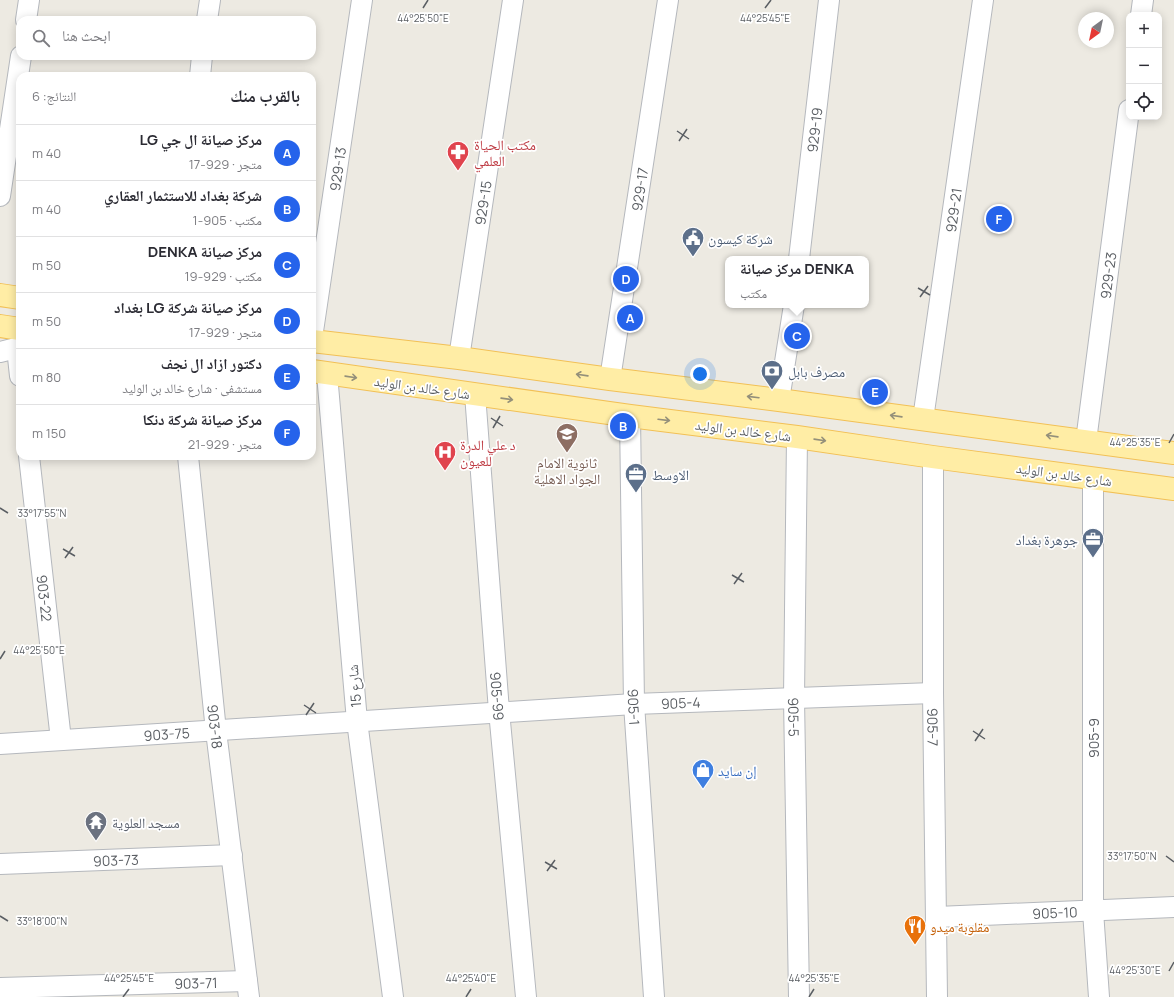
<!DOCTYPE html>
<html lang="ar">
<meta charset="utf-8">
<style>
body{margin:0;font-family:Manrope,"Noto Naskh Arabic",sans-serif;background:#f7f7f7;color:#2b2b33;direction:rtl}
.controls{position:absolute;right:12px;top:12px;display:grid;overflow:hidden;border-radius:8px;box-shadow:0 2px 10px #0003}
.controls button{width:36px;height:36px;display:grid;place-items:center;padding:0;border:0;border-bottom:1px solid #e1e1e2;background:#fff;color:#2b2b33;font:20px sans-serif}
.compass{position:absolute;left:1078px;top:12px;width:36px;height:36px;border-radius:50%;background:#fff;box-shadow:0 2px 10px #0003;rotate:213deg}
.you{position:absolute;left:700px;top:374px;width:14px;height:14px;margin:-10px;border:3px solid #fff;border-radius:50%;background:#1a73e8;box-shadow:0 0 0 6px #1a73e833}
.badge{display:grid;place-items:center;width:26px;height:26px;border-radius:50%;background:#2563eb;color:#fff;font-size:13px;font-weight:700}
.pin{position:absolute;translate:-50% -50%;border:2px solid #fff;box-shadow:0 1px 4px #0006}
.popup{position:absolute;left:725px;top:256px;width:144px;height:52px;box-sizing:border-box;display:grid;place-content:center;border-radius:8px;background:#fff;filter:drop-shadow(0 1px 3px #0005);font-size:13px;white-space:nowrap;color:#7c7c81}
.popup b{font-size:15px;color:#2b2b33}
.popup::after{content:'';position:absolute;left:50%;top:100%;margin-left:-8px;border:8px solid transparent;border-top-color:#fff}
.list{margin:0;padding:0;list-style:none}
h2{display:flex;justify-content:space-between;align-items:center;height:52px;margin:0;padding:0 16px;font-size:17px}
h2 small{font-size:13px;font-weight:400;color:#7c7c81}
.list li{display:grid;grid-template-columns:26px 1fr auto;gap:12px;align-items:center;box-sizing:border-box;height:56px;padding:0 16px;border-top:1px solid #e1e1e2}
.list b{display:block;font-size:15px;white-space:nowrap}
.list p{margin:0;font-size:13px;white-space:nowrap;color:#7c7c81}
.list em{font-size:13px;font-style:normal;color:#7c7c81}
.icon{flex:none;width:22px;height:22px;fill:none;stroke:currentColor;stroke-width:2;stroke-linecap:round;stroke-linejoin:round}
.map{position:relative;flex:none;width:1174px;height:997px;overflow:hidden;direction:ltr}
.search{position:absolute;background:#fff;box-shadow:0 2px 10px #0003;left:16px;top:16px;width:300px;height:44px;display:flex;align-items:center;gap:10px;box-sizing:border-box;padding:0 14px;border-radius:12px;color:#7c7c81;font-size:15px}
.panel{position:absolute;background:#fff;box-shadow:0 2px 10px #0003;left:16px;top:72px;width:300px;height:388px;border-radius:12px;direction:rtl}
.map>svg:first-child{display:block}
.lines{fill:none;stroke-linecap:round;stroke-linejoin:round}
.minor-casing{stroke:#b5b8bd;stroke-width:22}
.major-casing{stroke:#f2c056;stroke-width:24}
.minor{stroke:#fff;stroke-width:20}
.major{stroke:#ffeda5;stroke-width:22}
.oneway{stroke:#94907a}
.ticks{fill:none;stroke:#5a5e63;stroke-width:1.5}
.labels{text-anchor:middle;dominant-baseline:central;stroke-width:3.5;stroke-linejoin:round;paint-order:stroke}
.street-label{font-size:14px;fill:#5a5e63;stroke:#fff}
.health-label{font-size:14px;fill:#be3a42;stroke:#fff;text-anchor:start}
.service-label{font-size:14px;fill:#4e5e75;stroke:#fff;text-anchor:start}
.education-label{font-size:14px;fill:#785e54;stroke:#fff}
.shop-label{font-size:14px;fill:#366cbe;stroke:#fff;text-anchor:start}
.worship-label{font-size:14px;fill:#5b616d;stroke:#fff;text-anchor:start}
.food-label{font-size:14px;fill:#c56008;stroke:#fff;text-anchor:start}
.ticks-label{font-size:10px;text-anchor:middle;fill:#5a5e63;stroke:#fff;stroke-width:3.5;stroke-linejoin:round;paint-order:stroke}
</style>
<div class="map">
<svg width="1174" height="997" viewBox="0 0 1174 997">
<rect width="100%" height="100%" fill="#edeae2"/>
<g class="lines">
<g class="minor-casing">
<g id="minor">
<path d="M1141,15l2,-15"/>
<path d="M26,20l3,-20"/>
<path d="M207,20l3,-20"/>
<path d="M200,76l2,-20"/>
<path d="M0,196l21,-140"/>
<path id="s1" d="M799,259l30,-259"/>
<path id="s2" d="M312,338l50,-338"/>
<path d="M17,348l3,28"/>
<path d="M0,352l20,-5"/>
<path id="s3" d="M459,358l54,-358"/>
<path d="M327,374l30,347 36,276"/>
<path id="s4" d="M610,379l58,-379"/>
<path id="s5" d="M475,394l24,317 27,286"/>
<path d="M779,400l15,-95"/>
<path id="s6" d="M630,416l4,288 20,293"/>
<path id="s7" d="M923,419l60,-419"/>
<path id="s8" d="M797,437l-3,261 5,299"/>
<path id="s9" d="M1086,441l43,-331"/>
<path id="s10" d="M29,456l32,284"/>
<path id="s11" d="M188,456l28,275 33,266"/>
<path id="s12" d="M933,457v236l4,304"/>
<path d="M1093,478v433l6,86"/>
<path id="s13" d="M0,744l634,-40 299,-11"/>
<path id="s14" d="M0,864l232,-9"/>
<path id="s15" d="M937,917l237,-10"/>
<path id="s16" d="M0,988l247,-7"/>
</g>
</g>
<g class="major-casing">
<path id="major" d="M0,295l20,3
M0,326l20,3
M312,341l147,17 151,21 169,21 395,53
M312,371l318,45 167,21 136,20 241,32"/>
</g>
<use href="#minor" class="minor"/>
<use href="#major" class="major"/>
</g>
<defs><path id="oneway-shaft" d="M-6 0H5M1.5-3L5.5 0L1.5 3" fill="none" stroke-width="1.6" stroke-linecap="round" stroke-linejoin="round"/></defs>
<g class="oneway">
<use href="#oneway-shaft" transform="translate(582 375) rotate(-172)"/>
<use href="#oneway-shaft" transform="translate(351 377) rotate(8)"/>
<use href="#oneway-shaft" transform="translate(753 397) rotate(-173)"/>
<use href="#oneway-shaft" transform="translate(507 399) rotate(8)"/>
<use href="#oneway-shaft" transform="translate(896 416) rotate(-172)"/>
<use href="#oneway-shaft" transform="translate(664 420) rotate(7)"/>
<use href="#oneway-shaft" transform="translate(1052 436) rotate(-172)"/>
<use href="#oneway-shaft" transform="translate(820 440) rotate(8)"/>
</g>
<path class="ticks" d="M423,8l5,-8M765,8l6,-8M677,131l12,8M679,141l8,-12M918,288l12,7M920,297l8,-11M491,418l12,8M493,428l7,-12M1169,443l5,-9M0,508l8,5M63,549l12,7M65,558l8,-11M732,575l12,7M734,584l8,-11M0,659l5,-8M304,705l12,8M306,715l8,-12M973,731l12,8M975,741l8,-12M1166,856l8,6M545,862l12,7M547,871l8,-11M0,916l8,5M1169,971l5,-9M123,997l6,-8M466,997l5,-8M809,997l5,-8"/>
<defs>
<g id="pharmacy-pin" transform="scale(1.15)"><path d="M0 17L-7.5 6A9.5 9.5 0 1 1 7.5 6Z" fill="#e0444e" stroke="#fff"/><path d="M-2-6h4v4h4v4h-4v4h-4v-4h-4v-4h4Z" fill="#fff"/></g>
<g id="civic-pin" transform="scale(1.15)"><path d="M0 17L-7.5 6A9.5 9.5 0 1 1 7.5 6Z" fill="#5c6f8a" stroke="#fff"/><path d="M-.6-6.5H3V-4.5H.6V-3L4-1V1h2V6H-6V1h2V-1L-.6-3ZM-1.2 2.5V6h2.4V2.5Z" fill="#fff"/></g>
<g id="bank-pin" transform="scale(1.15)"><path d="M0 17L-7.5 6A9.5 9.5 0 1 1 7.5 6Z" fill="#5c6f8a" stroke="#fff"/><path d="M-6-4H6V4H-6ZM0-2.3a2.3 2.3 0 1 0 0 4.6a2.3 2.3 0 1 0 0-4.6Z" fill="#fff"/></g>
<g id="school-pin" transform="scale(1.15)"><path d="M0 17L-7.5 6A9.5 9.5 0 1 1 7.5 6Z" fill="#8d6e63" stroke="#fff"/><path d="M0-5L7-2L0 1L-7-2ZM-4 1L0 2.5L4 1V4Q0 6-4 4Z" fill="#fff"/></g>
<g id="hospital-pin" transform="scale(1.15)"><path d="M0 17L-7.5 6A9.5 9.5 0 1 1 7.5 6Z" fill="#e0444e" stroke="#fff"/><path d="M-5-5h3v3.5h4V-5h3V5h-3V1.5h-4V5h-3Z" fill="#fff"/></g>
<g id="office-pin" transform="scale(1.15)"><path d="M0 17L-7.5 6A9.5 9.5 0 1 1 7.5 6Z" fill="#5c6f8a" stroke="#fff"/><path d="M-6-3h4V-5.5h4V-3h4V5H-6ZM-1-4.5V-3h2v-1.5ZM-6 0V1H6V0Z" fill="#fff"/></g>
<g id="shop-pin" transform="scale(1.15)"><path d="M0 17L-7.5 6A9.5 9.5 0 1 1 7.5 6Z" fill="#3f7fe0" stroke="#fff"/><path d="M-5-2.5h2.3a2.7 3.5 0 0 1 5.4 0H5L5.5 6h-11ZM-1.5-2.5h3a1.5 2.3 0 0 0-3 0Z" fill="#fff"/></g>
<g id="temple-pin" transform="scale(1.15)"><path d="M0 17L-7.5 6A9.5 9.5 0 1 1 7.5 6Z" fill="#6b7280" stroke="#fff"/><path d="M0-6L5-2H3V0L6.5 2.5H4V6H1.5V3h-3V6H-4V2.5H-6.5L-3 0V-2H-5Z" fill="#fff"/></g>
<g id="restaurant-pin" transform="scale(1.15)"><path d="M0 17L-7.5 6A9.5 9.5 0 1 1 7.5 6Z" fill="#e8710a" stroke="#fff"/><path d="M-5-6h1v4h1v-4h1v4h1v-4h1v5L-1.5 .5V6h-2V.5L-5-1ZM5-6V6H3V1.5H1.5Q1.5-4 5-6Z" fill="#fff"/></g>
</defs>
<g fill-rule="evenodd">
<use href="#pharmacy-pin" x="458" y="152"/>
<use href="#civic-pin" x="693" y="238"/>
<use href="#bank-pin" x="772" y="371"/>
<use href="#school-pin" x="567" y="434"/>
<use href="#hospital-pin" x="445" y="452"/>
<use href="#office-pin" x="636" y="474"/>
<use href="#office-pin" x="1093" y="539"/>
<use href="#shop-pin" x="703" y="770"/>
<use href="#temple-pin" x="96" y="822"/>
<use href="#restaurant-pin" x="915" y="926"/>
</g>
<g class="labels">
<g class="street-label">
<text stroke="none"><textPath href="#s1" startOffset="130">929-19</textPath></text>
<text stroke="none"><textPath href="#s2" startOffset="171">929-13</textPath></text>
<text stroke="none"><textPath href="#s4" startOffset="192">929-17</textPath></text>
<text stroke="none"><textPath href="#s3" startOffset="157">929-15</textPath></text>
<text stroke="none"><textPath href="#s7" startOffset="211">929-21</textPath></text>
<text stroke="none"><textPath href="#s9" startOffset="167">929-23</textPath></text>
<text transform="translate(422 387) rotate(8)">شارع خالد بن الوليد</text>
<text transform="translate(743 430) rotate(7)">شارع خالد بن الوليد</text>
<text transform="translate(1064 474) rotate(8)">شارع خالد بن الوليد</text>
<text stroke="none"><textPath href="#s10" startOffset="143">903-22</textPath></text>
<text transform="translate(354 686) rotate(-95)">شارع 15</text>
<text stroke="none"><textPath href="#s5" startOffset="303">905-99</textPath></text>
<text stroke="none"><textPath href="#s13" startOffset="682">905-4</textPath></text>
<text stroke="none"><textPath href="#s6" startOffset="291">905-1</textPath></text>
<text stroke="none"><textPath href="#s8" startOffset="280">905-5</textPath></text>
<text stroke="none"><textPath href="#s11" startOffset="272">903-18</textPath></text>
<text stroke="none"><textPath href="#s12" startOffset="270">905-7</textPath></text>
<text stroke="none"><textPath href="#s13" startOffset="167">903-75</textPath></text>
<text transform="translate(1093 738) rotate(-90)">905-9</text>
<text stroke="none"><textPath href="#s14" startOffset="116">903-73</textPath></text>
<text stroke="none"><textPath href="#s15" startOffset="118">905-10</textPath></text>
<text stroke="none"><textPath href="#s16" startOffset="196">903-71</textPath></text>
</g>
<g class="health-label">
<text x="474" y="144">مكتب الحياة<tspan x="474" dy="16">العلمي</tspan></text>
<text x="460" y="444">د علي الدرة<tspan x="460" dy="16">للعيون</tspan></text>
</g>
<g class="service-label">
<text x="708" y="238">شركة كيسون</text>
<text x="788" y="371">مصرف بابل</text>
<text x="652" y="474">الاوسط</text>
<text x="1078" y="539" text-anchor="end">جوهرة بغداد</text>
</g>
<g class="education-label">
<text x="567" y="462">ثانوية الامام<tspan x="567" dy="16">الجواد الاهلية</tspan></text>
</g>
<g class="shop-label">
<text x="718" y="770">إن سايد</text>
</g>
<g class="worship-label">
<text x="112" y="822">مسجد العلوية</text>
</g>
<g class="food-label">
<text x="930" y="926">مقلوبة ميدو</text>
</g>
</g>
<g class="ticks-label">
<text x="423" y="22">44°25'50"E</text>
<text x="765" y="22">44°25'45"E</text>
<text x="1135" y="446">44°25'35"E</text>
<text x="42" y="517">33°17'55"N</text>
<text x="39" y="654">44°25'50"E</text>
<text x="1132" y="860">33°17'50"N</text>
<text x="42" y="925">33°18'00"N</text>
<text x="1135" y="974">44°25'30"E</text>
<text x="129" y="982">44°25'45"E</text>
<text x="471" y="982">44°25'40"E</text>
<text x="814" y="982">44°25'35"E</text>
</g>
</svg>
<div class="controls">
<button>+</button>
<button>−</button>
<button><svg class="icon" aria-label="locate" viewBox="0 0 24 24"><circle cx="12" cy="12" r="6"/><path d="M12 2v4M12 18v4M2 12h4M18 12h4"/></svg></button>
</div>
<svg class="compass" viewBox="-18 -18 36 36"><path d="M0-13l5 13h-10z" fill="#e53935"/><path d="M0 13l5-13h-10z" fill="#7c7c81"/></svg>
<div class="you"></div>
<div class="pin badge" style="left:630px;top:318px">A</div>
<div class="pin badge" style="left:623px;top:426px">B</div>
<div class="pin badge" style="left:797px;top:336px">C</div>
<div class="popup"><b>مركز صيانة DENKA</b>مكتب</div>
<div class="pin badge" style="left:626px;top:279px">D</div>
<div class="pin badge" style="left:875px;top:392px">E</div>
<div class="pin badge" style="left:999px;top:219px">F</div>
<div class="search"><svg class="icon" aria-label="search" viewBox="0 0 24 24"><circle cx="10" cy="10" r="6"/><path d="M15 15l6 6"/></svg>ابحث هنا</div>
<section class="panel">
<h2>بالقرب منك<small>النتائج: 6</small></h2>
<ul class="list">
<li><span class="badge">A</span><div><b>مركز صيانة ال جي LG</b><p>متجر · 929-17</p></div><em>40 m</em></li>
<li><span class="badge">B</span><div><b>شركة بغداد للاستثمار العقاري</b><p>مكتب · 905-1</p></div><em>40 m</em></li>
<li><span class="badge">C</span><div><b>مركز صيانة DENKA</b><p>مكتب · 929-19</p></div><em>50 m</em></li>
<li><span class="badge">D</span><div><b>مركز صيانة شركة LG بغداد</b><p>متجر · 929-17</p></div><em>50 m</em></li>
<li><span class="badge">E</span><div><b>دكتور ازاد ال نجف</b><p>مستشفى · شارع خالد بن الوليد</p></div><em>80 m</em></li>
<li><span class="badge">F</span><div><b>مركز صيانة شركة دنكا</b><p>متجر · 929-21</p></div><em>150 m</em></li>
</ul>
</section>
</div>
